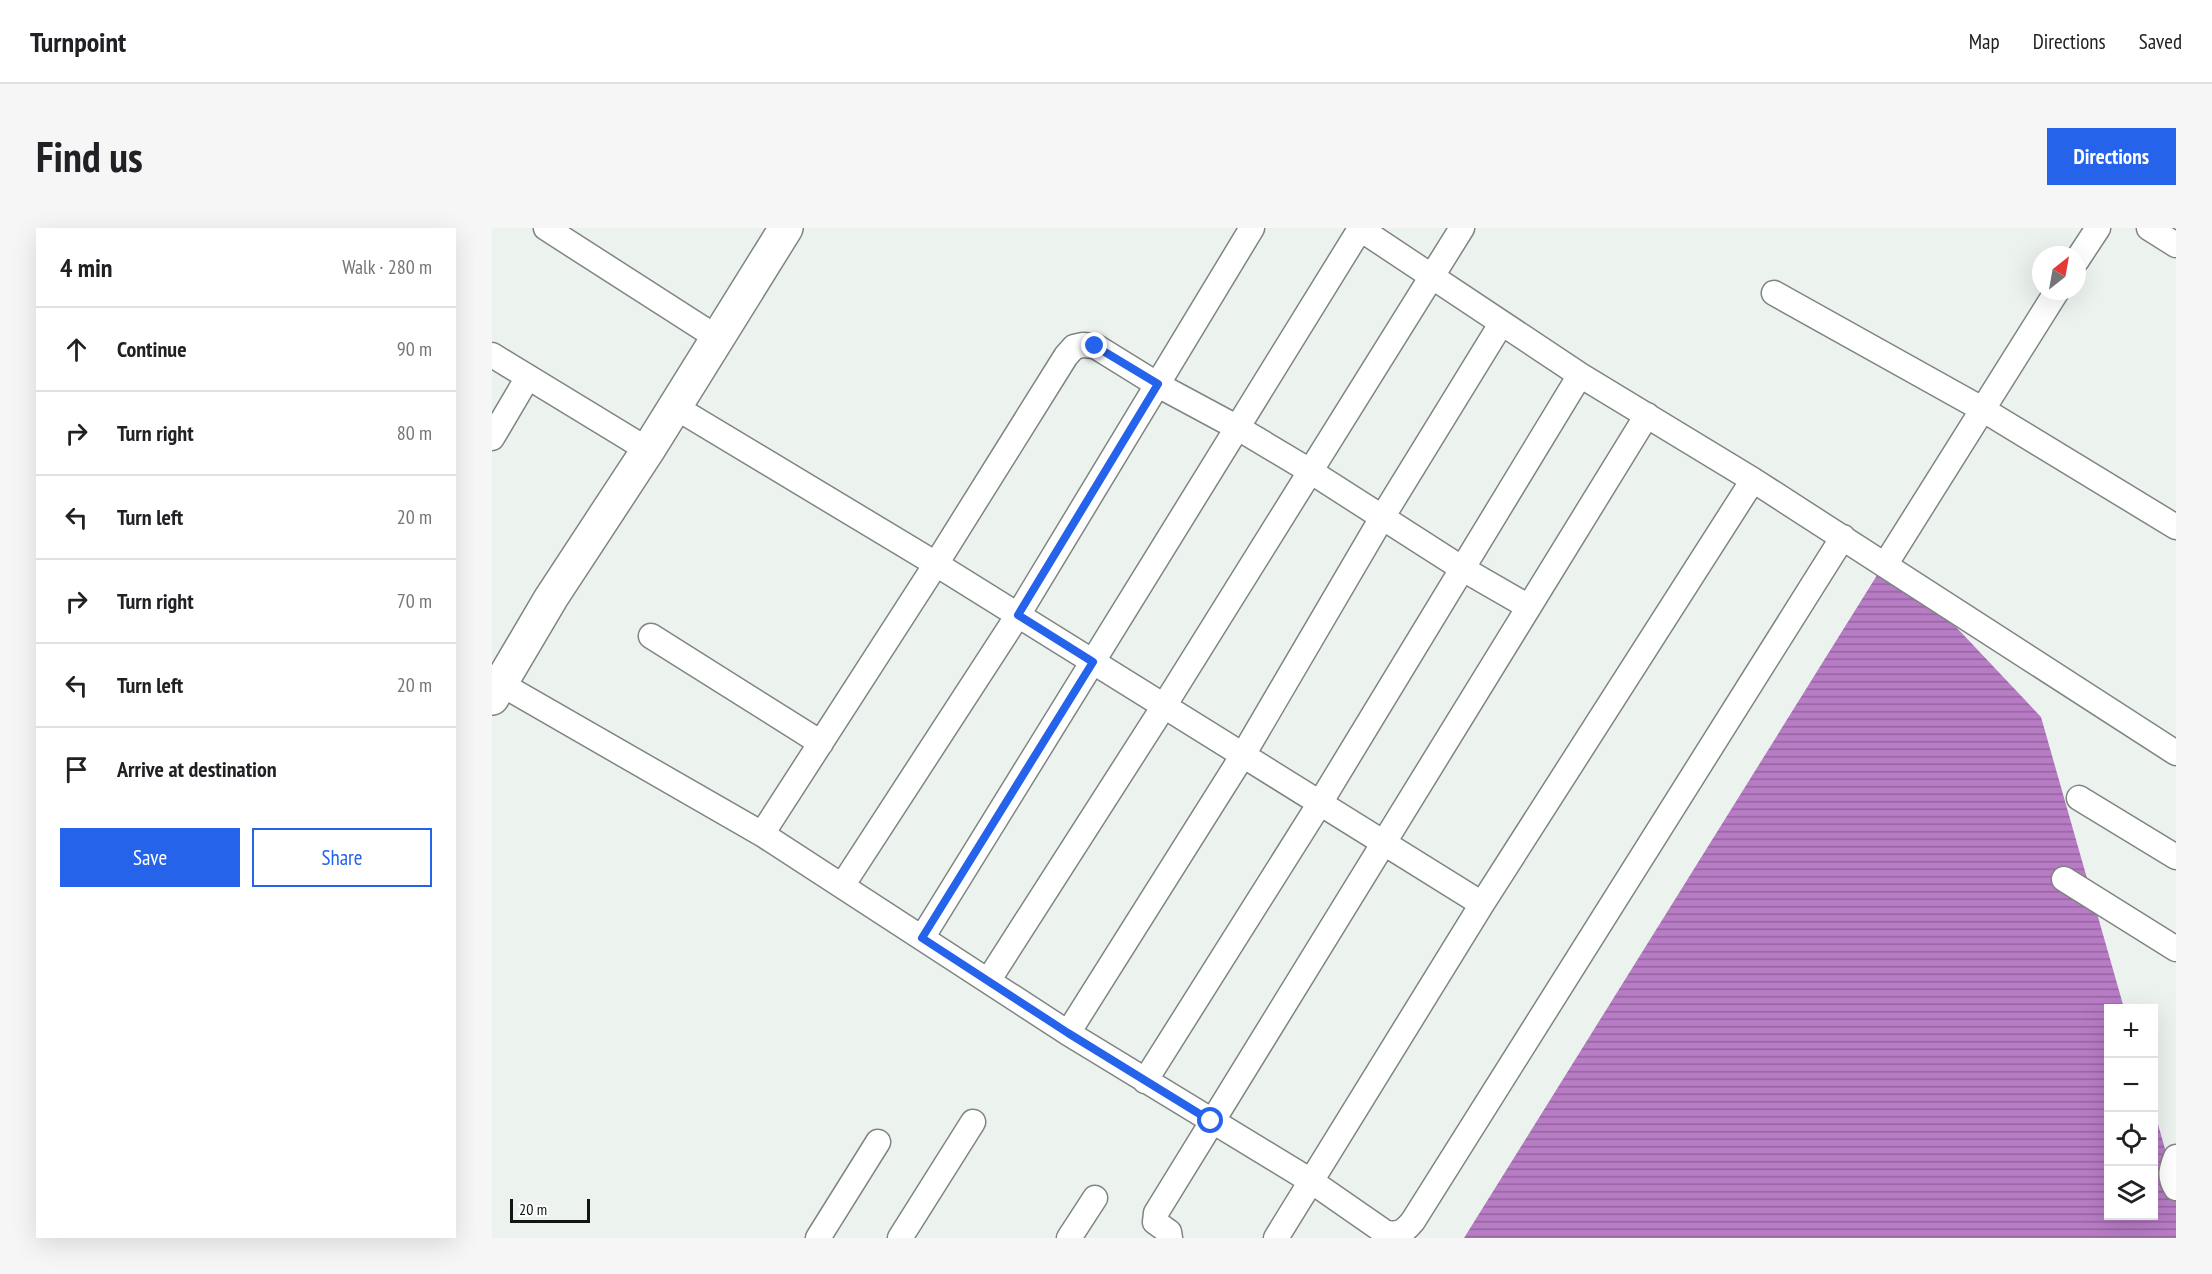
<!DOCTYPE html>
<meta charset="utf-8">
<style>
body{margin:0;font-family:"PT Sans Narrow",sans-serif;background:#f6f6f6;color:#202124}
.controls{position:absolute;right:18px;bottom:18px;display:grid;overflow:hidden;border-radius:0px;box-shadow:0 6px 24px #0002}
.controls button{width:54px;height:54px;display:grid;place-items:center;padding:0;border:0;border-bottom:2px solid #e0e0e0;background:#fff;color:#202124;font:30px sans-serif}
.compass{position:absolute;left:1540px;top:18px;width:54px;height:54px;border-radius:50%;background:#fff;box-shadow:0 6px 24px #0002;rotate:31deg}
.scale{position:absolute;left:18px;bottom:15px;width:80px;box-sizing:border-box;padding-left:6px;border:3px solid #121513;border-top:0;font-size:16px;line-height:21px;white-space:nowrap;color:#121513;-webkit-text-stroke:4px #fdfffe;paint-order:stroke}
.stop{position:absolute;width:18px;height:18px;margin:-14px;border:4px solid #2563eb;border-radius:50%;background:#fff}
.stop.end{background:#2563eb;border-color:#fff;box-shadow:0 2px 6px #0008}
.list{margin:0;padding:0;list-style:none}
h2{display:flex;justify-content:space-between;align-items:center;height:78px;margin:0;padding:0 24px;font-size:26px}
h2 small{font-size:20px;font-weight:400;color:#757577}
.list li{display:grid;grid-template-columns:39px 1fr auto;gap:18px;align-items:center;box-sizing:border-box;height:84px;padding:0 24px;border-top:2px solid #e0e0e0}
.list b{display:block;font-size:22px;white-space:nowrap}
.list em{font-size:20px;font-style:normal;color:#757577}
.actions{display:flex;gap:12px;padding:18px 24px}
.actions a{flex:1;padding:14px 0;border:2px solid #2563eb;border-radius:0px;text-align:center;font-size:21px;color:#2563eb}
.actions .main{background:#2563eb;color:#fff}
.icon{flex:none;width:33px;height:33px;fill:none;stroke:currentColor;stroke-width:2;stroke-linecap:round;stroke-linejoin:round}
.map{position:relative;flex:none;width:1684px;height:1010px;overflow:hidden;border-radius:0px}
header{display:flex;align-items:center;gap:36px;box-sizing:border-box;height:84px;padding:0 30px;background:#fff;border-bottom:2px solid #e0e0e0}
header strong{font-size:28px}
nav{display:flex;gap:33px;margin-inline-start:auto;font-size:21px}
.intro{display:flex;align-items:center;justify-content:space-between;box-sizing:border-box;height:144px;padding:0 36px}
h1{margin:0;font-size:42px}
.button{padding:15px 27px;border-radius:0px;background:#2563eb;color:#fff;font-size:21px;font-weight:700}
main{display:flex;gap:36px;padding:0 36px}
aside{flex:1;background:#fff;border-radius:0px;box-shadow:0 6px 24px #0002}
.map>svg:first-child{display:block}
.water{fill:url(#water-rules)}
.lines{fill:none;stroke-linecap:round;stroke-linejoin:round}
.street-casing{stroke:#7f8581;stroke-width:27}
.secondary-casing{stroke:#7f8581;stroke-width:36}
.street{stroke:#fff;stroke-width:24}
.secondary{stroke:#fff;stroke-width:33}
.route{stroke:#2563eb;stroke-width:8}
</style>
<header>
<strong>Turnpoint</strong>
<nav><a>Map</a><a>Directions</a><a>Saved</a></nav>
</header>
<div class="intro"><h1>Find us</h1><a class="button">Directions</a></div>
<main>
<aside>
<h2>4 min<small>Walk · 280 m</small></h2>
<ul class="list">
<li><svg class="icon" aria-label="ahead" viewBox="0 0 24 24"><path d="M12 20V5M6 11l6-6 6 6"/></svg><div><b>Continue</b></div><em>90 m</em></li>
<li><svg class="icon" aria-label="right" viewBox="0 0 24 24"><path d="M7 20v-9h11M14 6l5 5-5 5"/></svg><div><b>Turn right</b></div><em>80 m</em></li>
<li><svg class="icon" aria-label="left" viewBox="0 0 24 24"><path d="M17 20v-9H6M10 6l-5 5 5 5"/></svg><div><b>Turn left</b></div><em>20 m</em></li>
<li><svg class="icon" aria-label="right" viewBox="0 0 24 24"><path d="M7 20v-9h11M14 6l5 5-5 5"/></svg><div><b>Turn right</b></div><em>70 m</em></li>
<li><svg class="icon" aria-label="left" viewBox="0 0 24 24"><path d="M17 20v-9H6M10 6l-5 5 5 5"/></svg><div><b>Turn left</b></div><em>20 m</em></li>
<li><svg class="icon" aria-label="arrive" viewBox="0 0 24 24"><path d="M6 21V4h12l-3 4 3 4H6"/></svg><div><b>Arrive at destination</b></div></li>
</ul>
<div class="actions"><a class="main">Save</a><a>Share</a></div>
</aside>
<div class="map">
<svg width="1684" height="1010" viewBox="0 0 1684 1010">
<defs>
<pattern id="water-rules" width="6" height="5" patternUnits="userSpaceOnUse" patternTransform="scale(1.5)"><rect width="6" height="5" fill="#b87cc5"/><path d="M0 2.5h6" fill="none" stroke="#94649f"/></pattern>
</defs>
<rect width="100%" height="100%" fill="#ecf3ee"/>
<path class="water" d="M1397,328l152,161 83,291h-16v208h46v-106l22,78v50h-712z"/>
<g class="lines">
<g class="street-casing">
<path id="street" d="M54,0l173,111
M867,0l221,147 173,105 423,273
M1657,0l27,17
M1585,32l21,-32
M1282,65l208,116 194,118
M0,127l156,95
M183,179l261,157 546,340
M0,210l36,-61
M1393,337l172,-274
M159,408l170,107
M9,456l261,150 306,199 243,148 75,52c14,2 19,-2 27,-12l430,-684
M1587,570l97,59
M270,606l174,-270 130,-208 8,-9 9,-2 12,1 63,39 80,43 72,43 153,98 66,38
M1572,651l112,70
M350,658l176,-271 234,-387
M430,710l438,-709
M496,753l176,-275 298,-478
M576,805l175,-278 140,-239 118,-192
M653,853l175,-278 260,-428
M1684,929c-5,12 -7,20 0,31
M326,1010l60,-96
M408,1010l73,-116
M577,1010l26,-40
M678,1010l-1,-6 -14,-10 1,-9 491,-798
M784,1010l206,-334 271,-424"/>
</g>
<g class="secondary-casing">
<path id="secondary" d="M0,470l59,-100 97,-148 138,-222"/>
</g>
<use href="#street" class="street"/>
<use href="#secondary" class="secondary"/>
</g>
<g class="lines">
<path class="route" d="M603,118l63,38 -140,231 75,47 -171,276 146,95 143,88"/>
</g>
</svg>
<div class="controls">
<button>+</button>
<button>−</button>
<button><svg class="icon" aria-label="locate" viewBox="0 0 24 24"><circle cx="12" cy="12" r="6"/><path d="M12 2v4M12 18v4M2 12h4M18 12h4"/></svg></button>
<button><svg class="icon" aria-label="layers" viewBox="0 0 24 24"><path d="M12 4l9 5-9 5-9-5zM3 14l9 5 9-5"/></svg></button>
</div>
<svg class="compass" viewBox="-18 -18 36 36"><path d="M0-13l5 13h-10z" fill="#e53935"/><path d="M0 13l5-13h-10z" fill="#757577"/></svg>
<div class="scale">20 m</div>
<div class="stop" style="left:719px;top:893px"></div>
<div class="stop end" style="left:603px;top:118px"></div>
</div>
</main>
